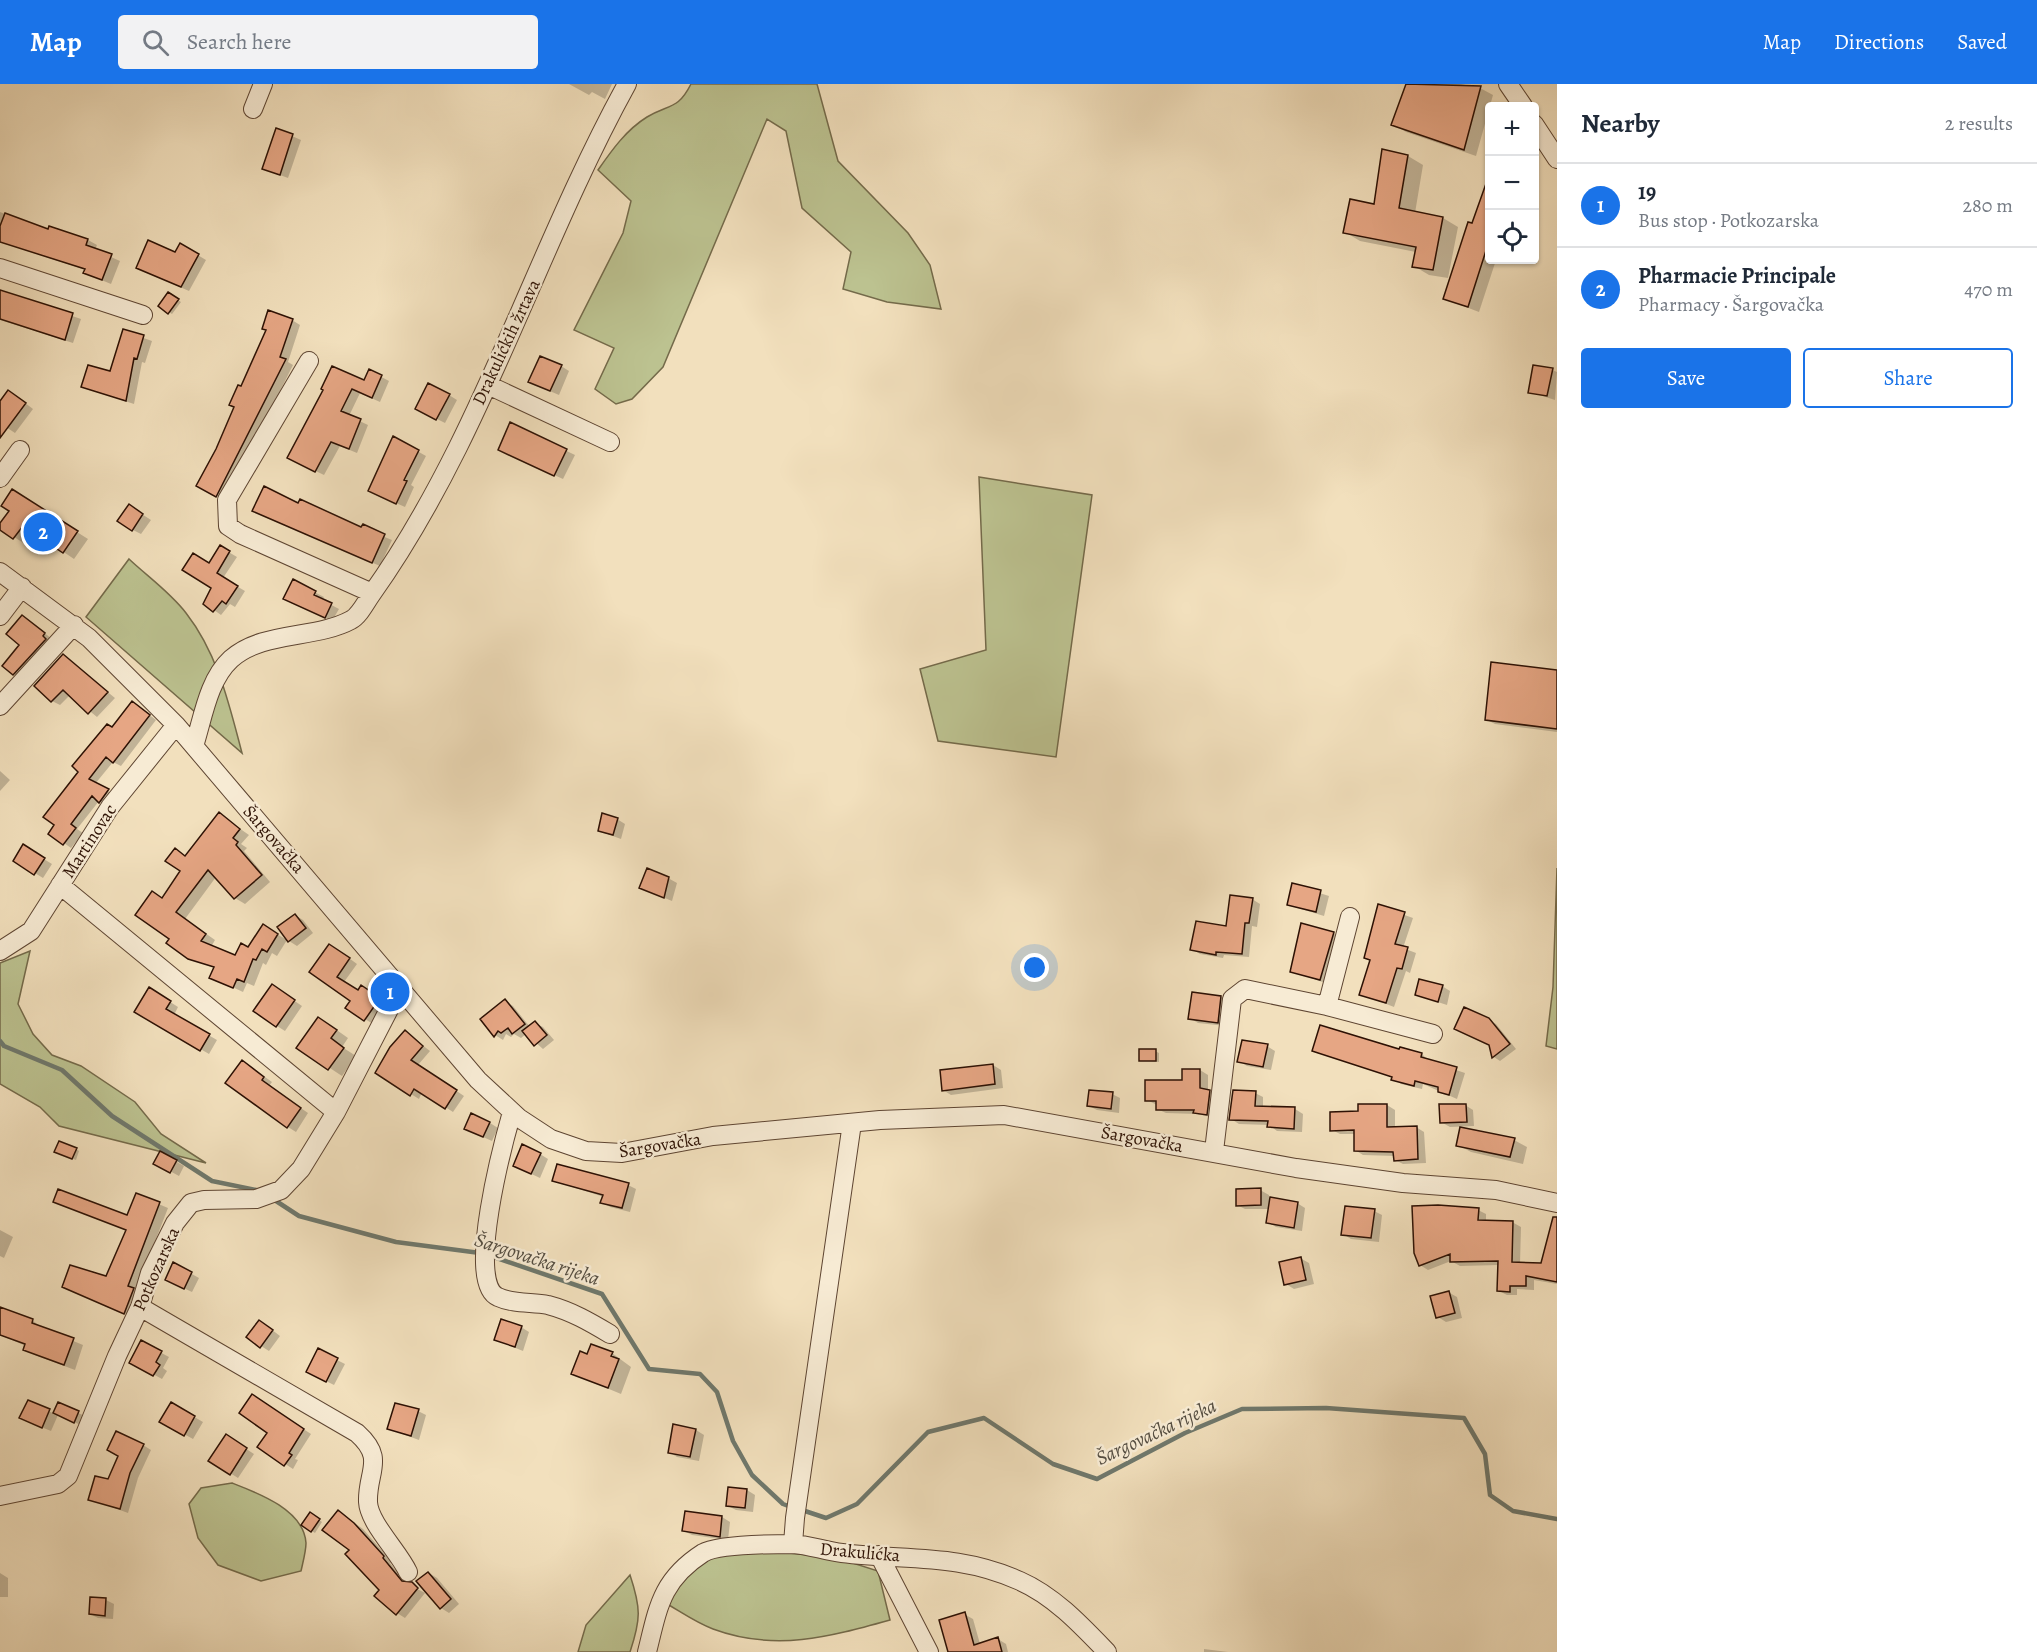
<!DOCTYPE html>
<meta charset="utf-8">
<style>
body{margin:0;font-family:Alegreya,serif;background:#f2f2f3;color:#1f2937}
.controls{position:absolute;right:18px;top:18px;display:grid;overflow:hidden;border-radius:6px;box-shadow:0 2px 4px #0004}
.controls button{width:54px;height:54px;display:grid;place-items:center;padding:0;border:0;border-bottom:2px solid #e0e1e3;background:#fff;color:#1f2937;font:30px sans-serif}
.you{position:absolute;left:1035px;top:884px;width:21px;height:21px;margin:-15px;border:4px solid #fff;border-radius:50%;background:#1a73e8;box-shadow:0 0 0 9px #1a73e833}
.badge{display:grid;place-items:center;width:39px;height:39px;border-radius:50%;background:#1a73e8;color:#fff;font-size:20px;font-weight:700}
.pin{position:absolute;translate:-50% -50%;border:3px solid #fff;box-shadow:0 2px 6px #0006}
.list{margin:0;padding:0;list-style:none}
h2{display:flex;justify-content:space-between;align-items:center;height:78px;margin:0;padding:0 24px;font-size:26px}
h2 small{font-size:20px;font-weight:400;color:#747a83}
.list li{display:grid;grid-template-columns:39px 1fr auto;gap:18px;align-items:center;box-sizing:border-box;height:84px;padding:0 24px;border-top:2px solid #e0e1e3}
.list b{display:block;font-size:22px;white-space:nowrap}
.list p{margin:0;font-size:20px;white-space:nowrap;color:#747a83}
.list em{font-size:20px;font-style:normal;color:#747a83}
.actions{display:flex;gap:12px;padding:18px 24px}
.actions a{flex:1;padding:14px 0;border:2px solid #1a73e8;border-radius:6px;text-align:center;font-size:21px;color:#1a73e8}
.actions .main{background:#1a73e8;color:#fff}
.icon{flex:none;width:33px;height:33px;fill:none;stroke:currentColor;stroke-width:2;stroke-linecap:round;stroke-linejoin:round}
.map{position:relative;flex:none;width:1557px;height:1568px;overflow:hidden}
header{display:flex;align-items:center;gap:36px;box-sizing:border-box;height:84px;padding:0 30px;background:#1a73e8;color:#fff}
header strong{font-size:28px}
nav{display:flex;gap:33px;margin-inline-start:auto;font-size:21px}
.search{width:420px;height:54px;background:#f2f2f3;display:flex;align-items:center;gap:15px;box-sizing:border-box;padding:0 21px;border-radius:6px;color:#747a83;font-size:22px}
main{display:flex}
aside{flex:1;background:#fff}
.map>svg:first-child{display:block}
.green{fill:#bcc290;stroke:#746a4a;stroke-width:1.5}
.shadow{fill:#0003}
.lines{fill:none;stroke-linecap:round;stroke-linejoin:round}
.stream{stroke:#6f786c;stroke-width:4.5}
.building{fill:#e6a684;stroke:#2d1104;stroke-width:1.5}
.minor-casing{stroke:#5e4532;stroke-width:20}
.minor{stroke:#f7ebd4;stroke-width:18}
.labels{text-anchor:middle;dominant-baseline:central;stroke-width:5;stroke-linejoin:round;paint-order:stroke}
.street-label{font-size:18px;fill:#2d1104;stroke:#f7ebd4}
.water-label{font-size:20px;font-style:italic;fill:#544d41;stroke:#f7ebd4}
</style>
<header>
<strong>Map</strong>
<div class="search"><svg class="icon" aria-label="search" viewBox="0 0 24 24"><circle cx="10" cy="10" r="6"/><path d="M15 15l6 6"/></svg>Search here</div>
<nav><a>Map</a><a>Directions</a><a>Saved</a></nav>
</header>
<main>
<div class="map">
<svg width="1557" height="1568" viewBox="0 0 1557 1568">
<rect width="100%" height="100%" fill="#f2e0bd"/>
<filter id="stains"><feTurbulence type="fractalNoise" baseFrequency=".00333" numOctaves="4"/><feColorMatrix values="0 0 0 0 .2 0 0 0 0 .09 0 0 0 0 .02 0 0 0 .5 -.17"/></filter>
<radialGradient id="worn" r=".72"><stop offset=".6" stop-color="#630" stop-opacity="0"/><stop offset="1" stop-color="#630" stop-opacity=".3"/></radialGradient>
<path class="green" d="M691,0h126l21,77 70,72 22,32 11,44 -54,-7 -44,-13 8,-37 -49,-44 -16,-77 -19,-12 -104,248 -31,32 -16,5 -21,-15 19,-41 -40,-18 49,-97 8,-32 -33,-31c14,-20 28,-40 49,-53 22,-13 31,-7 44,-33z
M979,393l113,18 -36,262 -118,-16 -18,-72 66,-19z
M129,475c18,17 42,34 57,54 32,41 43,91 56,140l-156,-136z
M1557,784v181l-11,-3 7,-59z
M30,867l-12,53 15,30 19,21 29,11 54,36 26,32 45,29 -147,-37 -19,-19 -40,-23v-121z
M232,1399c26,10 72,27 74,60 0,8 -3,19 -5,28l-40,10 -43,-16 -20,-27 -9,-34 12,-16z
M732,1463l105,11 41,13 12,49c-61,17 -115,32 -177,9 -19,-7 -36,-20 -53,-29l22,-31z
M630,1491c11,33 11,44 0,77h-52l8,-27z"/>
<path class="shadow" d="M569,0h43l-7,15 -13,-7 -3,3z
M1407,0h54l19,4 13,7 -17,61 -70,-24 -13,-8z
M292,52l9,4 -13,38 -24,-9z
M1383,67l25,5 15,9 -8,48 28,5 15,9 -10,51 -19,-3 -15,-9 2,-14 -56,-11 -15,-9 30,-27z
M1484,108l6,2v66h6l-17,52 -34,-13z
M0,128l49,19 39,9 9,5 -2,5 25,11 -9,23 -17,-7 -8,-7 -86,-28z
M181,161l25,15 -17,31 -43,-19 30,-18z
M2,208l79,27 -8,24 -73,-23z
M172,212l9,6 -9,12 -3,-2z
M292,236l8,5 -12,37 5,3 -68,136 -27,-16 20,-36 24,-61z
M124,247l28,10 -7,22 -3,-1 -8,42 -52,-17 29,-14z
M561,282l8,5 -10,24 -21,-9z
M1552,286l5,2 -2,28 -25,-8z
M370,287l19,10 -9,21 -20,-9 -11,23 19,9 -11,28 -17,-7 -16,29 -27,-13 28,-72 40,-8z
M449,311l8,5 -12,23 -20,-10z
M16,312l17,13 -18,24 -15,-10v-20z
M510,340l65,31 -12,24 -55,-25z
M394,354l32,18 -15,29 3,2 -9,20 -27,-12z
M264,404l128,52 -12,26 -118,-51z
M23,414l65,41 -14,20 -40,-27 -9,12 -25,-16z
M137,427l14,9 -10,14 -8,-4z
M220,463l17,10 -14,21 22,13 -10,16 -5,-3 -9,11 -7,-5 -5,-45z
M293,497l31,16 -2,3 17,9 -7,12 -41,-20z
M23,532l29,23 -30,39 -8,-4 7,-29z
M63,572l52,42 -18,19 -27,-22 -10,10 -8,-4z
M1557,588v60l-62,-8 -8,-4z
M139,623l17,13 -35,46 -8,-4 -18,22 20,11 -8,11 -8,-5 -22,28 6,4 -12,15 -21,-15 63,-104z
M0,687l10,9 -10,11z
M219,730l30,21 -8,9 6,4 -3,3 26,31 -25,22 -10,-6 -19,-21 -31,42 30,21 -4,7 24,10 14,-8 14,-23 24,14 -10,16 -5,-3 -6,12 -3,-2 -9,23 -7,-3 -4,9 -32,-15 4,-9 -26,-10 -18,-19 -8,-40 19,-28 4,-14z
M617,735l8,5 -4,15 -22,-8z
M24,763l28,17 -9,14 -28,-17z
M668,794l9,5 -5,18 -31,-13z
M1294,801l35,11 -5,20 -36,-11z
M1252,815l8,5 -3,23 -5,-1 -3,31 -25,-2 -1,3 -23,-4 -8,-5 35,-22z
M1379,822l34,12 -10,30 13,5 -6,20 -4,-2 -12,36 -33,-13 10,-33z
M295,831l8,5 10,13 -16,13 -8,-5z
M1333,849l8,5 -13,46 -37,-13z
M338,866l19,14 -13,18 14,10 12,-1 17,13 -14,20 -8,-5 -13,-19 -41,-28z
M1442,902l8,5 -3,14 -31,-10z
M150,905l28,18 -4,8 43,25 -8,14 -73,-43z
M280,907l22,15 -17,25 -8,-5z
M1193,910l28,3 8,5 -3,24 -28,-3 -8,-5z
M505,917l8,5 17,21 5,-4 8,4 11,13 -11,9 -17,-15 -5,4 -7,-4 -3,3 -5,-3 -3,6 -8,-5z
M1488,936l8,4 20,25 -16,12 -6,-4z
M331,942l17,12 -6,9 14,9 -14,20 -44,-29z
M405,948l25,19 -12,14 46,31 -11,16 -31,-20 -3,7 -42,-26z
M1267,962l8,5 -4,19 -24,-4 -8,-5z
M1401,965l21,5 7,7 36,12 -8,26 -34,-15 -1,5 -21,-5 -7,-6 -80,-28 86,1z
M1155,967l4,2v9l-19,-2z
M993,981l8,5 2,18 -52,7 -8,-5z
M251,983l21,15 -3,4 39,27 -12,19 -8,-5z
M1200,986l8,5v16l10,5 -3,22 -18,-4 -31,-1 -9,-4v-4l-10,-5z
M1255,1009l8,4v11l32,1 8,5 -1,18 -25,-1 -8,-6 -30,-1 -8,-5z
M1112,1010l8,4 -1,15 -22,-3 -8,-4z
M1387,1021l8,5v18l21,-1 8,5 2,31 -23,1 -8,-4v-4l-32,-1 -8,-5 1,-16h-16l-8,-4 28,-18z
M1465,1021l8,5 1,16 -24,1 -9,-5z
M490,1039l8,5 -6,13 -18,-8z
M1514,1056l13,7 -4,17 -52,-12 -13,-7z
M76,1065l3,2 -3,9 -17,-7z
M161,1069l23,13 -5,10 -24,-13z
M540,1070l8,5 -8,19 -17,-8z
M554,1097l74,4 8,4 -6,23 -20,-5 -8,-5 2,-5z
M1260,1106l9,5v11l28,-3 8,5 -3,23 -26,-4 -8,-5 2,-13h-25l-8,-4z
M137,1111l31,13 -32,83 -3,26 -62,-26 36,-13 20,-48 1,-13z
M1478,1126l8,4v8h26l9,5 -1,37h22l15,-37v57l-23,-4v10l-17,-1v6h-10l-8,-4v-26l-39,1 -9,-5 -23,9 -8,-5z
M1374,1127l8,4 -3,27 -28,-3 -8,-5z
M0,1146l13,7 -9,21 -4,-2z
M1300,1174l9,5 5,21 -20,5 -8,-5z
M174,1180l25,14 -7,14 -17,-8z
M1448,1208l9,5 5,21 -16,4 -8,-5z
M0,1232l32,4 10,8 41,17 -8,25 -40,-15 -10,-6 1,-3 -26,-11z
M267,1242l13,10 -11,15 -8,-5z
M521,1243l8,5 -6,19 -27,-11z
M141,1258l28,15 -6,11 4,3 -5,8 -31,-17z
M612,1269l19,14 -10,27 -48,-20z
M337,1276l8,4 -11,21 -18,-9z
M259,1316l52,34 -16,25 3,1 -5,9 -34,-22 10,-15z
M28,1318l27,12 4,-10 28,13 -4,9 -25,-11 -7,16 -22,-9z
M172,1320l31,18 -10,17 -31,-17z
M418,1327l8,4 -7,25 -30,-11z
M696,1346l8,5 -5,26 -22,-4 -8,-5z
M234,1357l20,13 -16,24 -8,-5z
M143,1361l8,5 -13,28 -10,35 -38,-14z
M730,1405l17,1 8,5 -2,17 -17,-2 -8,-4z
M686,1428l36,5 8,5 -2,18 -36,-5 -8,-4z
M314,1432l8,6 -7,11 -12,-8z
M346,1433l17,12 29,33 -2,1 16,20 19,10 -20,25 -8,-5 -46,-63z
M0,1489l8,5v19h-8z
M429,1489l8,5 22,26 -10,9 -8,-5z
M106,1516l8,4 -1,15 -15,-1 -8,-4z
M964,1530l9,5 7,25 18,-5 8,5 2,8h-57z
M1204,1565l24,3h-24z"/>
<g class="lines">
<path class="stream" d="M0,957l4,5 58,24 50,46 100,65 49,10
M273,1115l26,17 97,26 84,11
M491,1172l111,38 47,75 51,5 17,18 16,49 19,34 31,29 8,3
M799,1425l27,9 31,-14 71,-72 56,-14 69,46 44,15 88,-46 57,-24 84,-1 138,10 21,36 5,41 23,16 44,8"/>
</g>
<path class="building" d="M1406,0l75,2 -17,64 -73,-25z
M276,44l17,6 -13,41 -18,-6z
M1382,65l26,6 -9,53 44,9 -10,53 -21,-3 4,-20 -73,-14 7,-34 24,5z
M1488,94l2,60 -22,69 -25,-8 25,-77 4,1z
M5,129l43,16 1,-3 39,13 -2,6 26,9 -10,26 -19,-7 2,-4 -85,-27v-16z
M148,156l27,12 5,-9 19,11 -18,33 -45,-19z
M0,206l73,23 -8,27 -65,-21z
M168,208l11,7 -11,15 -10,-8z
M268,226l25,9 -13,38 6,2 -70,138 -20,-11 20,-37 18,-42 -5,-2 9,-20 3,1 25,-56 -4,-1z
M123,245l21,6 -7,24 -3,-1 -8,43 -45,-14 7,-22 22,6z
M540,272l22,9 -12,26 -22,-9z
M1533,281l20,3 -6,28 -19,-3z
M332,282l32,14 5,-11 13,6 -10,23 -20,-9 -11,22 20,8 -12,30 -18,-7 -16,30 -28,-14 36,-68 -2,-1z
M428,299l22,11 -14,26 -21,-11z
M8,306l18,13 -26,35v-37z
M510,338l57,27 -13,27 -56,-26z
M393,352l26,14 -15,30 3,1 -11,23 -28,-13z
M264,402l34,17 2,-4 61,28 2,-3 22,10 -13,29 -120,-52z
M12,405l66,42 -15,22 -40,-27 -10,13 -13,-9v-7l9,-12 -8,-5z
M129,420l14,10 -11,17 -15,-10z
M220,461l10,6 -13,22 21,13 -12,18 -4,-3 -9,11 -10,-8 8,-16 -29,-18 11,-17 16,10z
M293,495l23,12 -2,4 18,8 -7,15 -42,-19z
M22,531l23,18 -2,3 3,3 -33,36 -11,-9 17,-21 -13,-11z
M63,570l45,38 -20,22 -25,-24 -12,12 -17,-16z
M1491,578l66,8v59l-72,-9z
M132,617l18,14 -37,48 -7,-6 -17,22 20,10 -10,14 -7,-7 -21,28 5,4 -13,17 -15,-11 6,-9 -11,-8 35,-45 -6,-6 35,-42 5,3z
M219,728l21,17 -7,9 5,4 -2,3 26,30 -28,24 -26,-29 -32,42 30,22 -5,7 34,14 6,-12 7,4 15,-23 15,10 -11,18 -5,-3 -6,11 -3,-1 -9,23 -7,-3 -4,9 -24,-10 5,-11 -26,-8 -22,-16 3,-4 -34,-24 17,-24 10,7 18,-27 -15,-10 10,-13 10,8z
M602,729l16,5 -5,17 -15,-4z
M23,760l22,14 -11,17 -21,-14z
M647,784l22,9 -5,21 -25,-10z
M1292,799l29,7 -5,22 -29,-7z
M1230,811l23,3 -4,25h-4l-3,31 -26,-2v3l-26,-5 6,-29 30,5z
M1378,820l27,8 -10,32 13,3 -6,22 -5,-1 -11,35 -27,-8 11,-35 -6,-2z
M295,830l11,14 -18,14 -11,-15z
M1301,839l33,9 -14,48 -30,-8z
M329,860l21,14 -13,19 21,13 3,-5 19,13 -16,23 -19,-13 5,-7 -41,-29z
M1419,895l24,6 -5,17 -23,-7z
M272,900l23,16 -19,27 -23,-16z
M149,903l22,14 -5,8 44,25 -10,17 -66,-39z
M1192,908l29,4 -3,27 -30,-4z
M505,915l20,25 -13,10 -4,-6 -7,5 -3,-2 -4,6 -14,-18z
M1464,923l25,11 21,26 -18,14 -3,-13 -35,-16z
M318,933l19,13 -6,8 13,10 -16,22 -32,-22z
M535,937l12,14 -13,11 -12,-15z
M1320,941l79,24 1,-2 22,6 -1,4 36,10 -8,28 -11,-3v-5l-23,-6 -1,5 -23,-6 1,-3 -80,-26z
M405,946l18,16 -12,14 46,30 -12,19 -31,-20 -4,7 -35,-23 15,-26z
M1242,956l26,4 -5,23 -26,-5z
M1139,965h17v12h-17z
M242,976l22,17 -2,3 39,28 -14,20 -62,-45z
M993,980l2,20 -53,7 -2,-21z
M1182,985h18v19l10,2 -3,25 -14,-2 1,-3h-38v-9h-11v-21h37z
M1089,1006l24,2 -2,17 -24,-3z
M1233,1006l23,1 -1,15 40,1 -1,22 -27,-2 1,-6 -39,-1z
M1358,1020h29v23l30,-1 1,33 -24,2 -1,-9 -39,-1v-21l-24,1v-19l28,-1z
M1439,1020h27l1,18 -27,1z
M471,1029l19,9 -7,15 -19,-8z
M1460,1043l55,11 -5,19 -54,-11z
M59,1057l18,7 -5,11 -18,-7z
M522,1060l19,9 -10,21 -18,-8z
M160,1067l17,9 -7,13 -17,-9z
M557,1080l72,19 -7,25 -22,-5 3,-8 -51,-14z
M1261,1104v17l-25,1v-17z
M58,1105l69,26 9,-22 24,9 -32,84 6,2 -10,26 -62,-27 8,-22 36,11 20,-46 -73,-28z
M1270,1113l28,5 -4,26 -28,-5z
M1438,1121l41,3 -1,12 35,1 -1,41 29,1 12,-46h4v65l-31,-6v10h-16v6l-13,-1 1,-30 -48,1v-8l-31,12 -5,-13 -2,-47z
M1345,1122l30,3 -4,29 -30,-3z
M1301,1173l5,23 -22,5 -5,-23z
M173,1178l19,10 -8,17 -19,-9z
M1449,1207l6,22 -19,5 -6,-22z
M0,1223l33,12 -1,4 42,15 -10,27 -41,-15 2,-6 -25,-9z
M501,1235l21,7 -7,21 -21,-7z
M259,1236l14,10 -13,18 -14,-11z
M141,1256l21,11 -6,11 4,3 -7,11 -24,-13z
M591,1260l22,8 -2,4 8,3 -11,29 -37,-14 9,-23 7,3z
M318,1264l20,10 -12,24 -20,-10z
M252,1310l52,35 -15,24 3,2 -8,11 -27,-19 10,-14 -28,-20z
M28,1316l22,9 -8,19 -23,-10z
M58,1318l21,9 -5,12 -21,-10z
M171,1318l24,14 -11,20 -25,-14z
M395,1319l24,6 -8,27 -24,-7z
M673,1340l23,5 -6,28 -22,-4z
M116,1347l28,13 -14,29 -10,36 -32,-9 7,-24 13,3 10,-23 -11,-6z
M226,1350l21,14 -17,27 -22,-14z
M728,1403l19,2 -2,19 -19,-2z
M338,1426l16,13 30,33 -1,2 19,23 10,1 6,6 -22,27 -22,-19 5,-6 -34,-36 4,-4 -27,-20z
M685,1427l37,5 -2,21 -38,-6z
M310,1428l10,7 -9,13 -10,-7z
M428,1488l23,27 -11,10 -24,-28z
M90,1513l16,1 -1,18 -16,-2z
M965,1528l9,33 24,-8 4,15h-54l-9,-32z"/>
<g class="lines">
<g class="minor-casing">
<path id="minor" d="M1508,0l15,22
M253,25l10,-25
M1534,40l23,35
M0,184l143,47
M309,277l-82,139 1,26 12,8 132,59
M488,301l122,57
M0,394l20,-28
M0,488l89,66 87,87 302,355 41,38 32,21 35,12 36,2 91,-17 167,-16 124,-5 292,53 107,15 93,7 61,13
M0,532l22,-29
M0,622l74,-81
M194,662c9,-28 14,-66 37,-87 31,-28 85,-20 120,-39 8,-4 15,-18 20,-25 111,-156 164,-344 256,-511
M60,801l276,227
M0,867l31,-20 79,-124 66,-82
M1327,922l23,-89
M512,1028c-8,28 -47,171 -14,185 15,7 34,5 50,8 23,6 42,17 62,29
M1214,1067l18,-152 13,-10 82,17 106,28
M140,1223l217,126c29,26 10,38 11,69 1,21 31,50 40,70
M0,1412l58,-12 10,-8 49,-120 23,-49 10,-34 25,-50 16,-20 13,-3 52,-1 25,-9 20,-21 35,-57 65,-126
M793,1460l2,-26 57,-395
M879,1471l50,97
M647,1568c11,-44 14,-72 56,-99 15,-9 70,-9 90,-9 16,1 32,7 49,9 63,8 116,0 178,28 34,15 61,44 87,71"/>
</g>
<use href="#minor" class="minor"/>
</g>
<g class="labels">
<g class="street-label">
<text transform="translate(506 258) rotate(-65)">Drakulićkih žrtava</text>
<text transform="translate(274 755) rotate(49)">Šargovačka</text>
<text transform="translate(89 757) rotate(-57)">Martinovac</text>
<text transform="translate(1142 1055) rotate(10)">Šargovačka</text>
<text transform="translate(660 1061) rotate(-9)">Šargovačka</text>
<text transform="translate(156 1185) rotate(-66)">Potkozarska</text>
<text transform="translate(860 1468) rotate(5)">Drakulićka</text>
</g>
<g class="water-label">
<text transform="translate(537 1175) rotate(18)">Šargovačka rijeka</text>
<text transform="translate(1156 1348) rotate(-25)">Šargovačka rijeka</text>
</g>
</g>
<rect width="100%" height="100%" filter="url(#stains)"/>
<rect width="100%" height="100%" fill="url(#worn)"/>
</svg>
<div class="controls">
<button>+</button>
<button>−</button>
<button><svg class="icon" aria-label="locate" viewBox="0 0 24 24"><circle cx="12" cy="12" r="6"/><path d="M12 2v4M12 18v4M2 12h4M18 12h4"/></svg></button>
</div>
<div class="you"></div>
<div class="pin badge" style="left:390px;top:908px">1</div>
<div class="pin badge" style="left:43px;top:448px">2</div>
</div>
<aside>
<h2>Nearby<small>2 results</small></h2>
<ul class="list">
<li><span class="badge">1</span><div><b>19</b><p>Bus stop · Potkozarska</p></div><em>280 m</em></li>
<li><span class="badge">2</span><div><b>Pharmacie Principale</b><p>Pharmacy · Šargovačka</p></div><em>470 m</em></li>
</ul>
<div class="actions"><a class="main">Save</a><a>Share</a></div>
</aside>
</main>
